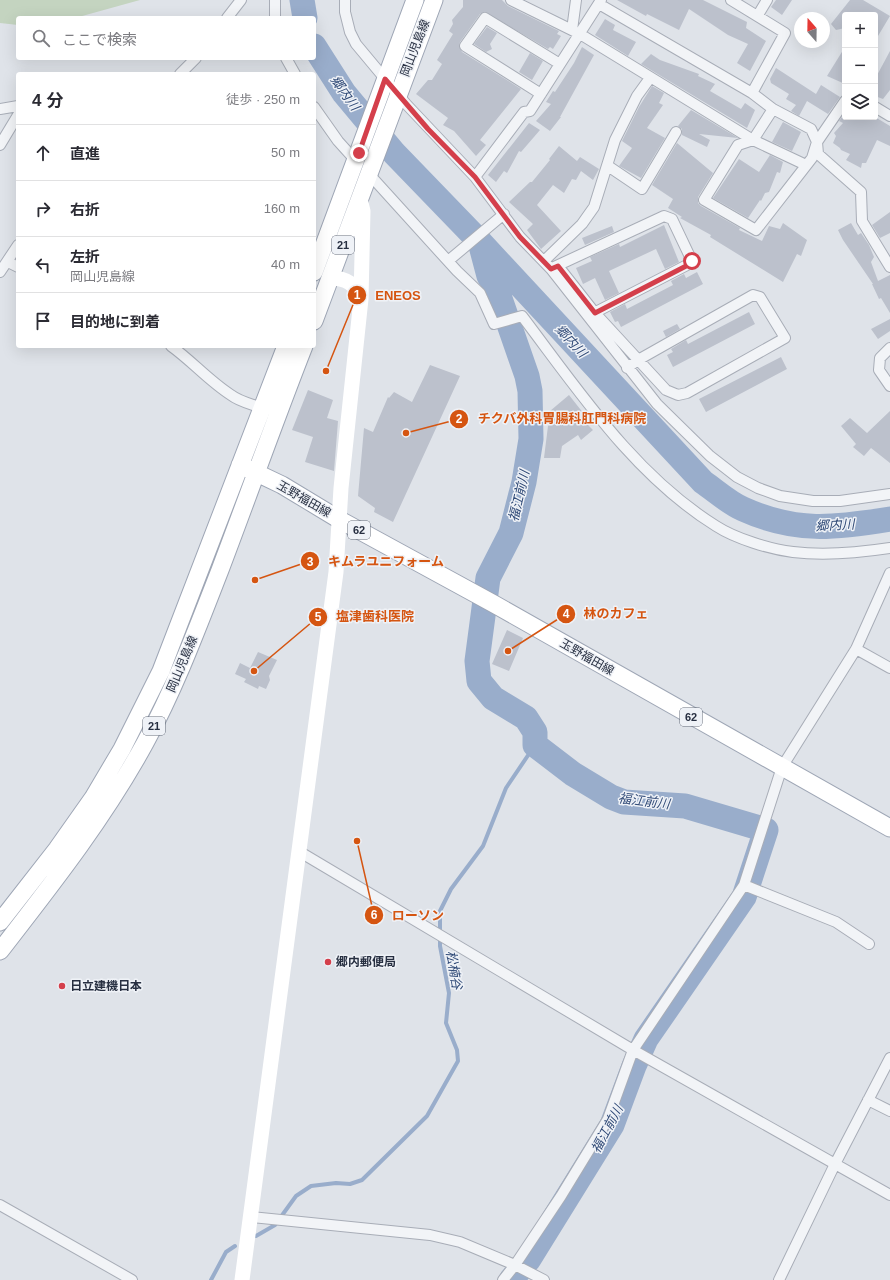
<!DOCTYPE html>
<html lang="ja">
<meta charset="utf-8">
<style>
body{margin:0;font-family:Helvetica,"Noto Sans JP",sans-serif;background:#f2f2f3;color:#2b2b33}
.controls{position:absolute;right:12px;top:12px;display:grid;overflow:hidden;border-radius:4px;box-shadow:0 4px 16px #0002}
.controls button{width:36px;height:36px;display:grid;place-items:center;padding:0;border:0;border-bottom:1px solid #e1e1e2;background:#fff;color:#2b2b33;font:20px sans-serif}
.compass{position:absolute;left:794px;top:12px;width:36px;height:36px;border-radius:50%;background:#fff;box-shadow:0 4px 16px #0002;rotate:340deg}
.stop{position:absolute;width:12px;height:12px;margin:-9px;border:3px solid #d43f4b;border-radius:50%;background:#fff}
.stop.end{background:#d43f4b;border-color:#fff;box-shadow:0 1px 4px #0008}
.list{margin:0;padding:0;list-style:none}
h2{display:flex;justify-content:space-between;align-items:center;height:52px;margin:0;padding:0 16px;font-size:17px}
h2 small{font-size:13px;font-weight:400;color:#7c7c81}
.list li{display:grid;grid-template-columns:26px 1fr auto;gap:12px;align-items:center;box-sizing:border-box;height:56px;padding:0 16px;border-top:1px solid #e1e1e2}
.list b{display:block;font-size:15px;white-space:nowrap}
.list p{margin:0;font-size:13px;white-space:nowrap;color:#7c7c81}
.list em{font-size:13px;font-style:normal;color:#7c7c81}
.icon{flex:none;width:22px;height:22px;fill:none;stroke:currentColor;stroke-width:2;stroke-linecap:round;stroke-linejoin:round}
.map{position:relative;flex:none;width:890px;height:1280px;overflow:hidden}
.search{position:absolute;background:#fff;box-shadow:0 4px 16px #0002;left:16px;top:16px;width:300px;height:44px;display:flex;align-items:center;gap:10px;box-sizing:border-box;padding:0 14px;border-radius:4px;color:#7c7c81;font-size:15px}
.panel{position:absolute;background:#fff;box-shadow:0 4px 16px #0002;left:16px;top:72px;width:300px;height:276px;border-radius:4px}
.map>svg:first-child{display:block}
.green{fill:#c4d4c0}
.lines{fill:none;stroke-linecap:round;stroke-linejoin:round}
.stream{stroke:#99adcb;stroke-width:4}
.river{stroke:#99adcb;stroke-width:25}
.building{fill:#bcc1cc}
.street-casing{stroke:#a8adb7;stroke-width:12}
.primary-casing{stroke:#9ea6b5;stroke-width:19}
.street{stroke:#f2f4f7;stroke-width:10}
.secondary{stroke:#fff;stroke-width:15}
.primary{stroke:#fff;stroke-width:17}
.route{stroke:#d43f4b;stroke-width:5}
.poi-dot{fill:#d43f4b;stroke:#eff2f7;stroke-width:1.5}
.labels{text-anchor:middle;dominant-baseline:central;stroke-width:3;stroke-linejoin:round;paint-order:stroke}
.shield{fill:#eff2f7;stroke:#636a78;stroke-width:1}
.shield-label{font-size:11px;font-weight:bold;fill:#272f41}
.street-label{font-size:12px;fill:#272f41;stroke:#eff2f7}
.poi-label{font-size:12px;font-weight:bold;fill:#272f41;stroke:#eff2f7;text-anchor:start}
.water-label{font-size:13px;font-style:italic;fill:#304a77;stroke:#eff2f7}
.leader{fill:none;stroke:#d55511;stroke-width:1.5}
.callout-dot{fill:#d55511;stroke:#eff2f7;stroke-width:1.5}
.mark-label{font-size:12px;text-anchor:middle;font-weight:bold;fill:#fff}
.callout-label{font-size:13px;text-anchor:middle;font-weight:bold;fill:#d55511;stroke:#eff2f7;stroke-width:3;stroke-linejoin:round;paint-order:stroke}
</style>
<div class="map">
<svg width="890" height="1280" viewBox="0 0 890 1280">
<rect width="100%" height="100%" fill="#dfe3e9"/>
<path class="green" d="M0,0h140l-65,18h-57v7l-18,-2z"/>
<g class="lines">
<path class="stream" d="M256,1236l19,-11 21,-29 15,-10 25,-3 14,1 12,-4 65,-64 31,-55 -1,-11 -11,-27 3,-30 -9,-47v-35l11,-22 32,-43 23,-58 29,-43
M211,1280l15,-28 9,-6"/>
<path class="river" d="M302,0l3,18
M314,46l30,47 50,60 86,89 223,240c13,9 26,21 40,27 53,24 92,19 147,10
M480,242l9,34 7,11 31,89 3,15 1,48 -7,43 -13,51 -23,45 -11,83 2,20 14,17 33,20 9,14v13l38,29 38,23 13,5 61,4 81,24 -22,67 -98,142 -12,27 -22,59 -83,134 -18,21"/>
</g>
<path class="building" d="M463,0h39l6,6 51,25 -2,3 4,2 -8,13 -3,-2 -2,2 -63,-37 -5,2 -20,28 -1,4 3,6 59,37 -41,51 6,5 -10,11 -22,-25 -11,-6 5,-7 -32,-24 12,-14h4l10,-16 -5,-4 16,-26 -4,-3 4,-7 -1,-4 11,-13z
M617,0h86l44,22 -1,6 20,13 -16,30 -13,-8 11,-19 -20,-9 -39,-26 -10,21 -32,-16 -1,2z
M776,0h16l-10,15 -11,-8z
M850,0h13l27,16 -15,25v-26h-30v13l-9,2 -5,-6z
M605,19l10,6 -2,5 23,12 -8,14 -33,-21z
M487,27l10,6 -7,11 2,5 -6,3 -12,-8z
M582,47l12,8 -34,62h1l-11,14 -14,-10 15,-17 -5,-2 7,-11 2,1 19,-29z
M845,47v37l-18,-8z
M890,51v39l-7,9 -8,-3v-17z
M530,53l13,8 -11,19 -13,-8z
M651,54l9,6 39,14 -1,2 17,8 -5,7 31,18 4,-6 10,7 -8,18 -106,-64z
M776,68l40,26 5,-9 19,12 -12,17 -21,-13 -8,15 -8,-5 5,-6 -10,-6 3,-5 -18,-11 -1,-4z
M652,86l12,7 -5,10 4,2 -16,23 18,10 -24,40 -22,-12 13,-18 -10,-7 17,-34z
M691,110l47,28 -39,-4 11,6 -3,7 -25,-12v-6l-4,-3z
M845,113v7l3,-3h27l15,9v20l-13,-6 -11,23h-4l-1,5 -15,-8 4,-6 -9,-4 -1,-2 -7,-5 3,-7 -2,-3 9,-10 -4,-2z
M783,122l18,10 -9,19 -20,-9z
M529,123l11,7 -19,22 -2,-1 -12,22 -3,-2 -8,11 -8,-7z
M677,143l36,30 -15,24v6l3,3 39,22 -1,2 23,11 7,-15 11,3 3,-6 24,17 -6,16 -4,-2 -14,28 -73,-45 1,-2 -31,-17 2,-1 -14,-9 5,-9 -21,-14z
M559,146l18,15 3,-4 19,12 -6,11 -12,-9 -5,9 -4,-1 -8,14 -11,-8 -16,20 24,26 -20,18 -14,-19 6,-6 -24,-22 21,-20h2l18,-22 -1,-1z
M770,155l13,7 -3,11 -3,-1 -8,20 -4,1 -4,8 -1,-1 -12,18 -35,-20 26,-39 20,13z
M890,212v21l-10,5 -8,-13z
M851,223l7,12 3,-2 8,12 5,12 -3,5 7,19 12,-6v38l-9,-15 -2,1 -7,-15h1l-30,-44 -5,-10z
M664,225l15,37 -14,7 -9,-20 -47,22 10,22 -14,7 -10,-22 -12,6 -7,-16 16,-7 -2,-4 29,-13 1,3z
M612,226l2,6 -29,13 -3,-7z
M697,272l6,12 -82,43 -3,-6 -3,1 -5,-10 15,-8 2,5 46,-24 -2,-4 13,-7 2,4z
M749,312l6,12 -82,43 -6,-12 6,-3 -2,-3 15,-9 2,4z
M890,319v12l-12,8 -7,-10z
M677,324l3,5 -14,8 -3,-6z
M781,357l6,12 -81,43 -7,-13z
M430,365l30,11 -67,146 -19,-10 1,-4 -17,-12 6,-68 9,4 15,-35 1,1 5,-6 18,10z
M308,390l25,10 -6,18 11,3 -4,50 -29,-9 8,-25 -21,-7z
M569,395l15,19 1,-1 8,7 -5,5 5,5 -12,10 -3,-5 -16,11 -2,12h-16l4,-32 6,-5 -4,-10z
M890,411v52l-19,-15 -7,8 -11,-9 3,-3 -15,-18 9,-8 17,15z
M507,630l16,8 -14,33 -17,-7z
M258,652l19,8 -8,16 1,4 -4,9 -7,-3 -1,3 -14,-7 2,-3 -11,-5 5,-11 10,5z"/>
<g class="lines">
<g class="street-casing">
<path id="street" d="M345,0v12l5,20 6,12 50,60 69,73 45,60 31,32 106,135 53,52 27,21 21,11 22,8 33,5h27l50,-7
M511,0l69,34 173,106 53,25
M731,0l54,33 -33,60
M599,4l153,89 21,16 38,20 6,13 1,12 43,38 1,29 28,46
M758,15l9,-15
M227,18l14,-18
M275,18v-18
M572,30l4,-30
M286,58l9,16
M180,74l16,-16
M541,94l-76,-48 20,-28 75,46
M314,107l24,34 18,20
M875,107l15,9
M0,109l18,-3
M773,109l-20,31 -15,5 -34,55 52,30 56,-72 5,-16 28,-41
M0,145l18,-30
M608,166l34,23 34,-57
M369,174l88,97 23,22 14,31 28,-8c57,75 112,159 194,210 20,13 54,23 77,26 33,4 64,1 97,-4
M475,177l49,-65 6,-1 71,-111
M448,261l56,-47
M544,261l38,-37 12,-17 21,-67 22,-44 13,-18
M8,262l10,5
M558,266l37,47 71,77 12,5 9,-2 98,-55 -25,-41 -7,-2 -115,65 -11,8
M552,268l112,-52 8,3 20,42 -3,3 -99,51
M0,272l18,-27
M171,346c21,15 38,35 60,49 9,7 21,9 31,13
M890,348l-10,10 -1,12 11,16
M856,649l34,19
M300,852l333,198 257,145
M744,885l92,37 33,22
M868,1100l22,11
M0,1205l132,75
M251,1217l179,18 30,7 55,23 29,15
M503,1280l12,-15 46,-69 47,-77 25,-69 111,-165 38,-118 74,-118 34,-76
M779,1280l56,-116 55,-106"/>
</g>
<g class="primary-casing">
<path id="primary" d="M314,272l101,-272
M314,321l120,-321
M240,465l42,20 58,35 154,84 396,224
M0,922l57,-73 36,-51 29,-49 39,-78 125,-325
M0,951c52,-67 104,-133 145,-208 30,-55 52,-114 75,-173 28,-74 55,-150 84,-224"/>
</g>
<use href="#street" class="street"/>
<path class="secondary" d="M330,278c17,0 25,6 31,21
M242,1280l94,-708 5,-84 20,-189 2,-88 -3,-12"/>
<use href="#primary" class="primary"/>
</g>
<g class="lines">
<path class="route" d="M359,153l26,-74 43,50 47,48 45,60 31,32 7,-3 37,47 95,-49 2,-3"/>
</g>
<g class="poi-dot">
<circle cx="328" cy="962" r="4"/>
<circle cx="62" cy="986" r="4"/>
</g>
<g class="labels">
<g class="shield">
<rect x="332" y="236" width="22" height="18" rx="3"/>
<rect x="348" y="521" width="22" height="18" rx="3"/>
<rect x="680" y="708" width="22" height="18" rx="3"/>
<rect x="143" y="717" width="22" height="18" rx="3"/>
</g>
<g class="shield-label">
<text x="343" y="245">21</text>
<text x="359" y="530">62</text>
<text x="691" y="717">62</text>
<text x="154" y="726">21</text>
</g>
<g class="street-label">
<text transform="translate(415 48) rotate(-69)">岡山児島線</text>
<text transform="translate(304 499) rotate(30)">玉野福田線</text>
<text transform="translate(587 657) rotate(30)">玉野福田線</text>
<text transform="translate(182 664) rotate(-67)">岡山児島線</text>
</g>
<g class="poi-label">
<text x="336" y="962">郷内郵便局</text>
<text x="70" y="986">日立建機日本</text>
</g>
<g class="water-label">
<text transform="translate(345 93) rotate(54)">郷内川</text>
<text transform="translate(571 341) rotate(47)">郷内川</text>
<text transform="translate(519 496) rotate(-77)">福江前川</text>
<text transform="translate(835 525) rotate(-3)">郷内川</text>
<text transform="translate(644 801) rotate(7)">福江前川</text>
<text transform="translate(454 970) rotate(80)">松楠谷</text>
<text transform="translate(607 1129) rotate(-62)">福江前川</text>
</g>
</g>
<path class="leader" d="M326 371L357 295M406 433L459 419M255 580L310 561M508 651L566 614M254 671L318 617M357 841L374 915"/>
<g class="callout-dot">
<circle cx="326" cy="371" r="4"/>
<circle cx="406" cy="433" r="4"/>
<circle cx="255" cy="580" r="4"/>
<circle cx="508" cy="651" r="4"/>
<circle cx="254" cy="671" r="4"/>
<circle cx="357" cy="841" r="4"/>
<circle cx="357" cy="295" r="10"/>
<circle cx="459" cy="419" r="10"/>
<circle cx="310" cy="561" r="10"/>
<circle cx="566" cy="614" r="10"/>
<circle cx="318" cy="617" r="10"/>
<circle cx="374" cy="915" r="10"/>
</g>
<g class="mark-label">
<text x="357" y="299">1</text>
<text x="459" y="423">2</text>
<text x="310" y="566">3</text>
<text x="566" y="618">4</text>
<text x="318" y="621">5</text>
<text x="374" y="919">6</text>
</g>
<g class="callout-label">
<text x="398" y="300">ENEOS</text>
<text x="562" y="423">チクバ外科胃腸科肛門科病院</text>
<text x="386" y="566">キムラユニフォーム</text>
<text x="616" y="618">林のカフェ</text>
<text x="375" y="621">塩津歯科医院</text>
<text x="418" y="920">ローソン</text>
</g>
</svg>
<div class="controls">
<button>+</button>
<button>−</button>
<button><svg class="icon" aria-label="layers" viewBox="0 0 24 24"><path d="M12 4l9 5-9 5-9-5zM3 14l9 5 9-5"/></svg></button>
</div>
<svg class="compass" viewBox="-18 -18 36 36"><path d="M0-13l5 13h-10z" fill="#e53935"/><path d="M0 13l5-13h-10z" fill="#7c7c81"/></svg>
<div class="stop" style="left:692px;top:261px"></div>
<div class="stop end" style="left:359px;top:153px"></div>
<div class="search"><svg class="icon" aria-label="search" viewBox="0 0 24 24"><circle cx="10" cy="10" r="6"/><path d="M15 15l6 6"/></svg>ここで検索</div>
<section class="panel">
<h2>4 分<small>徒歩 · 250 m</small></h2>
<ul class="list">
<li><svg class="icon" aria-label="ahead" viewBox="0 0 24 24"><path d="M12 20V5M6 11l6-6 6 6"/></svg><div><b>直進</b></div><em>50 m</em></li>
<li><svg class="icon" aria-label="right" viewBox="0 0 24 24"><path d="M7 20v-9h11M14 6l5 5-5 5"/></svg><div><b>右折</b></div><em>160 m</em></li>
<li><svg class="icon" aria-label="left" viewBox="0 0 24 24"><path d="M17 20v-9H6M10 6l-5 5 5 5"/></svg><div><b>左折</b><p>岡山児島線</p></div><em>40 m</em></li>
<li><svg class="icon" aria-label="arrive" viewBox="0 0 24 24"><path d="M6 21V4h12l-3 4 3 4H6"/></svg><div><b>目的地に到着</b></div></li>
</ul>
</section>
</div>
